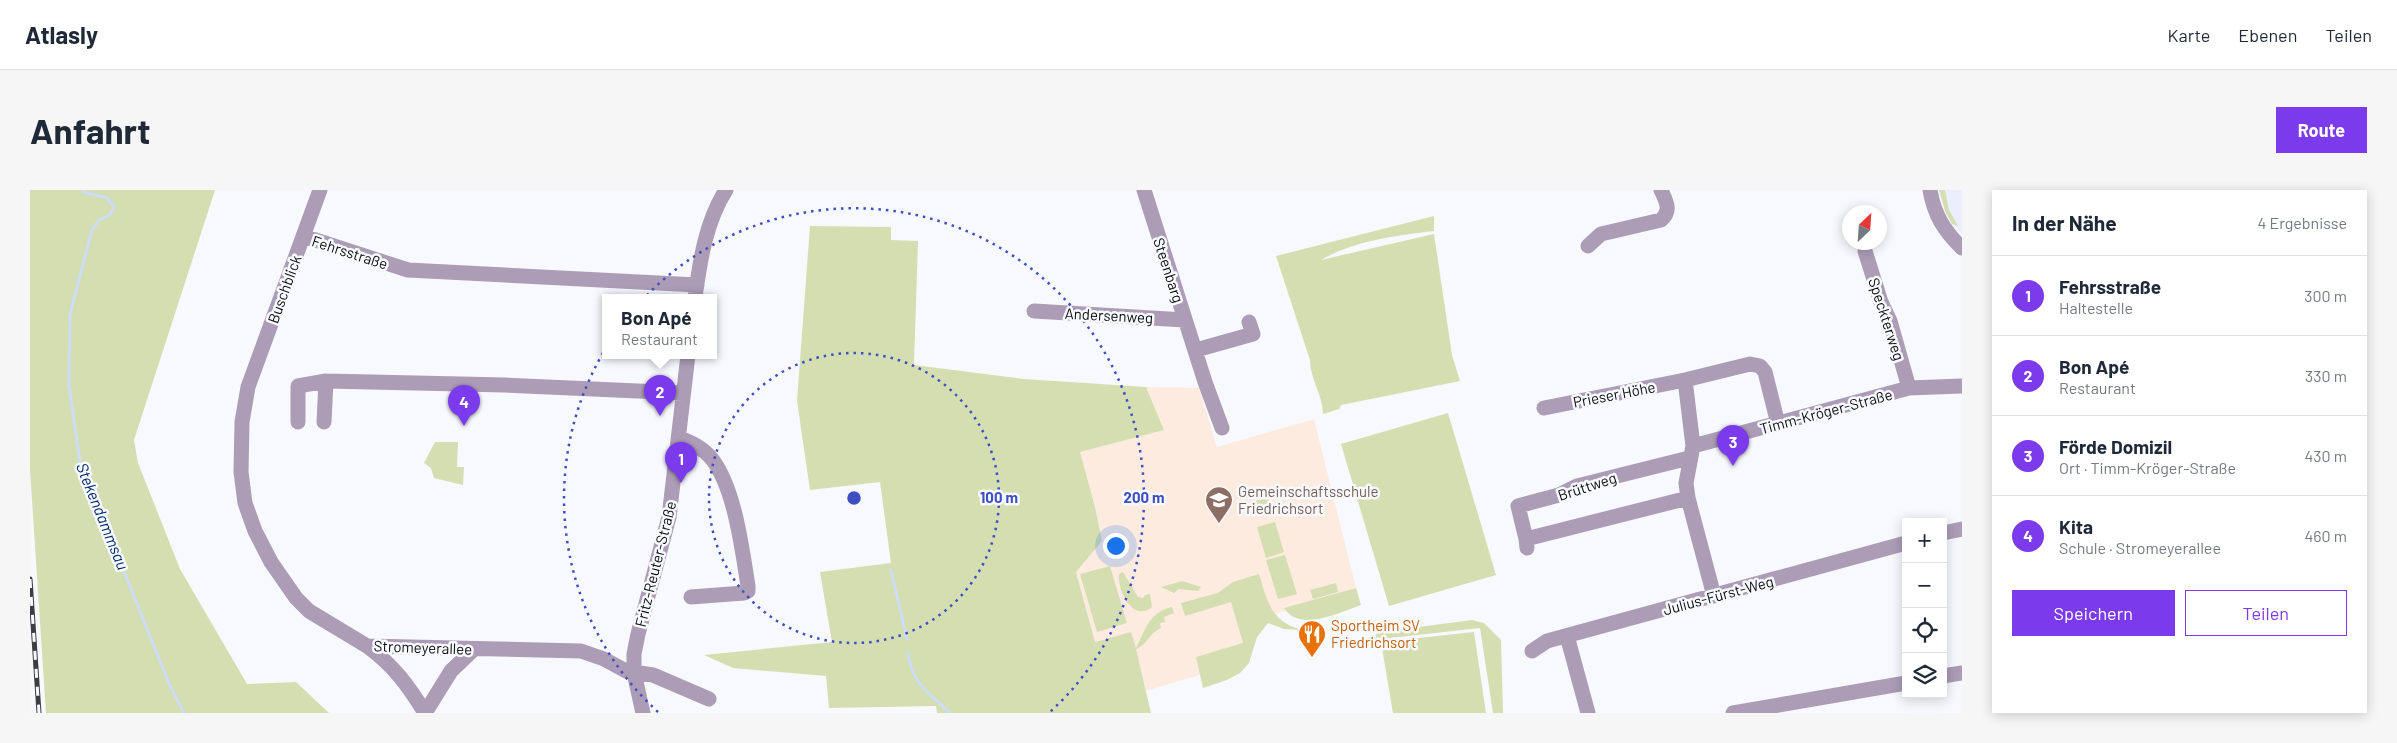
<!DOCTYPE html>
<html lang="de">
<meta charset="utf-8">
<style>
body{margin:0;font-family:Barlow,sans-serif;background:#f6f6f7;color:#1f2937}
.controls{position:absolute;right:15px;bottom:15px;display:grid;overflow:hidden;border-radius:0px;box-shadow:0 2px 12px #0003}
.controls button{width:45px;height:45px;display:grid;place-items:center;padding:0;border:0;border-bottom:1px solid #e0e1e3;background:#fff;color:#1f2937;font:25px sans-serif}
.compass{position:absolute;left:1812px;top:15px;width:45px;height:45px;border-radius:50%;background:#fff;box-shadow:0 2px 12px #0003;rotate:25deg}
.you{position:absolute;left:1085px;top:355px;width:18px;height:18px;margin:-12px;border:4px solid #fff;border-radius:50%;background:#1a73e8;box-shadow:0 0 0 8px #1a73e833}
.badge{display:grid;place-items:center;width:32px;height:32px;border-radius:50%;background:#7c3aed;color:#fff;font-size:16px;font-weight:700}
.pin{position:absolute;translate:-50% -41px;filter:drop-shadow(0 1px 2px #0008)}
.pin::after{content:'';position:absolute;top:26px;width:18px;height:15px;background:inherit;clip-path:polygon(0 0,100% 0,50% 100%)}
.popup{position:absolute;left:572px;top:104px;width:115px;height:65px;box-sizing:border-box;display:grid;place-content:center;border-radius:0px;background:#fff;filter:drop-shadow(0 1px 4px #0005);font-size:16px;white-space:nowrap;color:#747a83}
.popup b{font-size:19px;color:#1f2937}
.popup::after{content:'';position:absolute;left:50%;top:100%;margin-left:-10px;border:10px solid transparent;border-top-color:#fff}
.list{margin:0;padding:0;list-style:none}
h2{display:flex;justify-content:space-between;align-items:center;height:65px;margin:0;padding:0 20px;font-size:21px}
h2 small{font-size:16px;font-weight:400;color:#747a83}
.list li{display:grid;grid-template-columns:32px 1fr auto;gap:15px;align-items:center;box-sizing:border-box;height:80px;padding:0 20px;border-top:1px solid #e0e1e3}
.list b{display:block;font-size:19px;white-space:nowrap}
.list p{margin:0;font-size:16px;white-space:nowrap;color:#747a83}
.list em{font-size:16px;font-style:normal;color:#747a83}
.actions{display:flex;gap:10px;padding:15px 20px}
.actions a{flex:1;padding:11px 0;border:1px solid #7c3aed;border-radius:0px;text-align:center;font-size:18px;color:#7c3aed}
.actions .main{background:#7c3aed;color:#fff}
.icon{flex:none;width:28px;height:28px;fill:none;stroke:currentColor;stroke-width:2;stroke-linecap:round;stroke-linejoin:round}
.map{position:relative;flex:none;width:1932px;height:523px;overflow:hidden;border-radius:0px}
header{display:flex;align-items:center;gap:30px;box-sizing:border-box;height:70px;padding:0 25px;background:#fff;border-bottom:1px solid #e0e1e3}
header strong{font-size:24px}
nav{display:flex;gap:28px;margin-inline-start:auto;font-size:18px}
.intro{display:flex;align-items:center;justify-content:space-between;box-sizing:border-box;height:120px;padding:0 30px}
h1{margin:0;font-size:35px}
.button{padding:12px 22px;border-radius:0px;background:#7c3aed;color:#fff;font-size:18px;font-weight:700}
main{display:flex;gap:30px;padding:0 30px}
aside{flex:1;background:#fff;border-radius:0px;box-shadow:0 2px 12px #0003}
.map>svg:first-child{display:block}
.built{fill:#ebeffd}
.education{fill:#fdebe0}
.green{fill:#d4deb1}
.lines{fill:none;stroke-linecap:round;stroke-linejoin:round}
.stream{stroke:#cdddf5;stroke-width:3}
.minor{stroke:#ac9cb6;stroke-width:15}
.rail-casing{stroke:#3d3e41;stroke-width:5}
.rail{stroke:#f7f9fe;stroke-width:3;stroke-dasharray:9;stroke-linecap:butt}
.ring{fill:none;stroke:#3d4fc2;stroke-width:2.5;stroke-dasharray:2.5 5}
.labels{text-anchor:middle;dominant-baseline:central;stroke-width:5;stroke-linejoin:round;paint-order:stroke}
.street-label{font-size:15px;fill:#0c0d0f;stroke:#f7f9fe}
.education-label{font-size:15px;fill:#785e54;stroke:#f7f9fe;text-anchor:start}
.food-label{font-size:15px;fill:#c56008;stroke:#f7f9fe;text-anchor:start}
.water-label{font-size:16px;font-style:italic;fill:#00296b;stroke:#f7f9fe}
.centre{fill:#3d4fc2;stroke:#f7f9fe;stroke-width:2.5}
.ring-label{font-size:15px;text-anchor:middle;font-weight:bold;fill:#3d4fc2;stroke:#f7f9fe;stroke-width:5;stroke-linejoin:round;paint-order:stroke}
</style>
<header>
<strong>Atlasly</strong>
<nav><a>Karte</a><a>Ebenen</a><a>Teilen</a></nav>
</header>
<div class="intro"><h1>Anfahrt</h1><a class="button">Route</a></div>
<main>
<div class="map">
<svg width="1932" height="523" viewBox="0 0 1932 523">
<rect width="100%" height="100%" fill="#f7f9fe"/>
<path class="built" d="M1912,0h20v44l-16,-19z"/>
<path class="education" d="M1116,197l53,1 18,59 97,-28 42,169 -95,31 -12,34 -26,15 -77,23 -15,-59 -36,10 -19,-70 26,-31 -7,-34 -16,-55 85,-22z"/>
<path class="green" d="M0,0h185l-81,250 4,23 42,106 67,115 49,-2 33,31h-283l-16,-243z
M1909,0h6l4,20 9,16 -6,-2 -7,-13z
M1404,26v15c-39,5 -78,9 -113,29l113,-26 18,121 8,26 -119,24 -2,4 -16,5c0,-19 -13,-35 -13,-54l-34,-104z
M780,36l81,1v13l27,1 -4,124 110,14 122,8 18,43 -84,22 15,55 7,34 -26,31 19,70 36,-10 5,16c10,-19 13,-36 36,-41l2,6 -10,4 1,5 -5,1 1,5c-12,5 -14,17 -25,21l15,64h-214l-1,-7 -107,2 -3,-32 -93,-8 -29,-13 128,-13 -12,-70 71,-9 -11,-81 -70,8 -13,-89z
M1418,223l48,162 -107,31 -48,-162z
M405,252h23l-1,25h7l-1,18 -29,-7 -3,-10 -7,-5z
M1237,308l3,10 -17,5 -3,-11z
M1245,332l9,30 -18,6 -9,-31z
M1255,365l12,39 -19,5 -12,-39z
M1080,376l17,57 -30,9 -17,-58z
M1093,382l15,25 5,1 2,-3 5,-1 2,13c-19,16 -35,-17 -33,-33z
M1229,384c9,29 12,48 44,56l-19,-1 -16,-6 -11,14 -8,26 -9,10 -13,7 -24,8 -7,-31 47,-14 -12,-41 -46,14 -4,-13 37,-10 15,-11z
M1152,391l19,6 -3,4 -19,-2 -5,4 -13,-6z
M1306,393l2,9 -25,7 -3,-9z
M1326,398l5,17c-21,7 -61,28 -77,3z
M1442,430l12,3 17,17 2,73h-10l-13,-85 -99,11 1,3 92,-10 12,81h-93l-12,-71h-6l1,-8 5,-2z"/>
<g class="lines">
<path class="stream" d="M53,0v2l24,6 7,9 -4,8 -11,5 -7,10 -22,84 -1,71 11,77 90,224 14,27
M861,380l16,69
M878,463c4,31 21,40 42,60"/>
<path class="minor" d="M290,0l-72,197 -6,35 -1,50 4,31 10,28 16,31 25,36 13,13 58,35 214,5 23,8 22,12 27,4 56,24
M1114,0l61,192 17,46
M1900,0c4,24 14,41 32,58
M273,46l105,34 289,15
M1558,56l13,-12 60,-14c11,-9 5,-19 0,-30
M1835,61l16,51 9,19 19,67
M665,107c5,-36 11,-76 31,-107
M1004,121l151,9
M1166,160l57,-16 -4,-12
M1514,218l141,-28
M268,232v-36l28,-5 179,4 178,8
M294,232l2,-41
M650,248c12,5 23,10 32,21 23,30 30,90 36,127v5l-4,2 -53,4
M1663,256l216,-58 53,-2
M1913,343l19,-4
M1496,349l-8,-33 41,-11 18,-9 112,-28
M1497,358l-1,-9 162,-41
M1684,406l-26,-98 -2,-15 7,-37 -8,-66 65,-16 10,2 5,6 13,52
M1537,446l21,77
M337,456c26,19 41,39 58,67
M1502,461l15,-10 359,-98
M1913,486l19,-3
M395,523l26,-42 23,-22
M613,523l-9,-40v-19l4,-20 31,-117 19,-162
M1703,523l173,-30"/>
<g class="rail-casing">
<path id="rail" d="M0,389l9,134"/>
</g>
<use href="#rail" class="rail"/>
</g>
<g class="ring">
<circle cx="824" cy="308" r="145"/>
<path d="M628 522A290 290 0 1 1 1020 522"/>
</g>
<defs>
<g id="school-pin" transform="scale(1.4375)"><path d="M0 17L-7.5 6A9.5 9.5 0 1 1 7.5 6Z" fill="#8d6e63" stroke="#f7f9fe"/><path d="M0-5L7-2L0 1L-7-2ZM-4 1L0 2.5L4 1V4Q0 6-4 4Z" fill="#fff"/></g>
<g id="restaurant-pin" transform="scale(1.4375)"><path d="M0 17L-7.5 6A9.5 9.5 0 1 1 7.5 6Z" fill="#e8710a" stroke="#f7f9fe"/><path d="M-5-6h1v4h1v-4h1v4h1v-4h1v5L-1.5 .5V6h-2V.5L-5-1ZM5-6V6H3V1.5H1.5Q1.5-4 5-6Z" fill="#fff"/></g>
</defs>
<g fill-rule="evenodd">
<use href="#school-pin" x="1189" y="310"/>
<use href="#restaurant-pin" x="1282" y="444"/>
</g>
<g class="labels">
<g class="street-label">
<text transform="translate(320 62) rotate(18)">Fehrsstraße</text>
<text transform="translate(1139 80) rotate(72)">Steenbarg</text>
<text transform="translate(254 99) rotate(-70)">Buschblick</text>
<text transform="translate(1079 125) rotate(3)">Andersenweg</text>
<text transform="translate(1857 129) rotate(72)">Speckterweg</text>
<text transform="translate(1584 204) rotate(-11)">Prieser Höhe</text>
<text transform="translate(1796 221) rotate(-15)">Timm-Kröger-Straße</text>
<text transform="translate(1557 296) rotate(-18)">Brüttweg</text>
<text transform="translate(625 374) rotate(-76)">Fritz-Reuter-Straße</text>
<text transform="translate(1688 405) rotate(-15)">Julius-Fürst-Weg</text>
<text transform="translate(393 457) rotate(2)">Stromeyerallee</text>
</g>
<g class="education-label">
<text x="1208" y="301">Gemeinschaftsschule<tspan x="1208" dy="17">Friedrichsort</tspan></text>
</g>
<g class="food-label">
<text x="1301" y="435">Sportheim SV<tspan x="1301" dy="17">Friedrichsort</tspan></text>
</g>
<g class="water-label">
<text transform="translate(73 326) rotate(68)">Stekendammsau</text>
</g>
</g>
<circle cx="824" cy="308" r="8" class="centre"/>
<g class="ring-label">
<text x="969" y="313">100 m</text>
<text x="1114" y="313">200 m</text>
</g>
</svg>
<div class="controls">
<button>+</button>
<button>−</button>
<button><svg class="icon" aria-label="locate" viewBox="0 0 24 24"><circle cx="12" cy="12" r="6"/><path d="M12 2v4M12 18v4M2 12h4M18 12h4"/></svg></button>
<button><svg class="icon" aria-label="layers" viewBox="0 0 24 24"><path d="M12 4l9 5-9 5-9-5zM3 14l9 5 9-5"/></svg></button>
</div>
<svg class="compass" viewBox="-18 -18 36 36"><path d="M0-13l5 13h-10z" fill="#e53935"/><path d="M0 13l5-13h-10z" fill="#747a83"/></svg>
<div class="you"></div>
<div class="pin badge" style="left:651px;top:293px">1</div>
<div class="pin badge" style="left:630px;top:226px">2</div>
<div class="popup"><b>Bon Apé</b>Restaurant</div>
<div class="pin badge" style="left:1703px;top:276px">3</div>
<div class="pin badge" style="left:434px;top:236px">4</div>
</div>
<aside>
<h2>In der Nähe<small>4 Ergebnisse</small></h2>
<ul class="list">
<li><span class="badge">1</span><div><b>Fehrsstraße</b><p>Haltestelle</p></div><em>300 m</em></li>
<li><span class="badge">2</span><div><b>Bon Apé</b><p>Restaurant</p></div><em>330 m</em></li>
<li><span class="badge">3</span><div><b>Förde Domizil</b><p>Ort · Timm-Kröger-Straße</p></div><em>430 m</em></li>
<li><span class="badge">4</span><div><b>Kita</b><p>Schule · Stromeyerallee</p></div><em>460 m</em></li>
</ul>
<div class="actions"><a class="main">Speichern</a><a>Teilen</a></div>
</aside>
</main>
